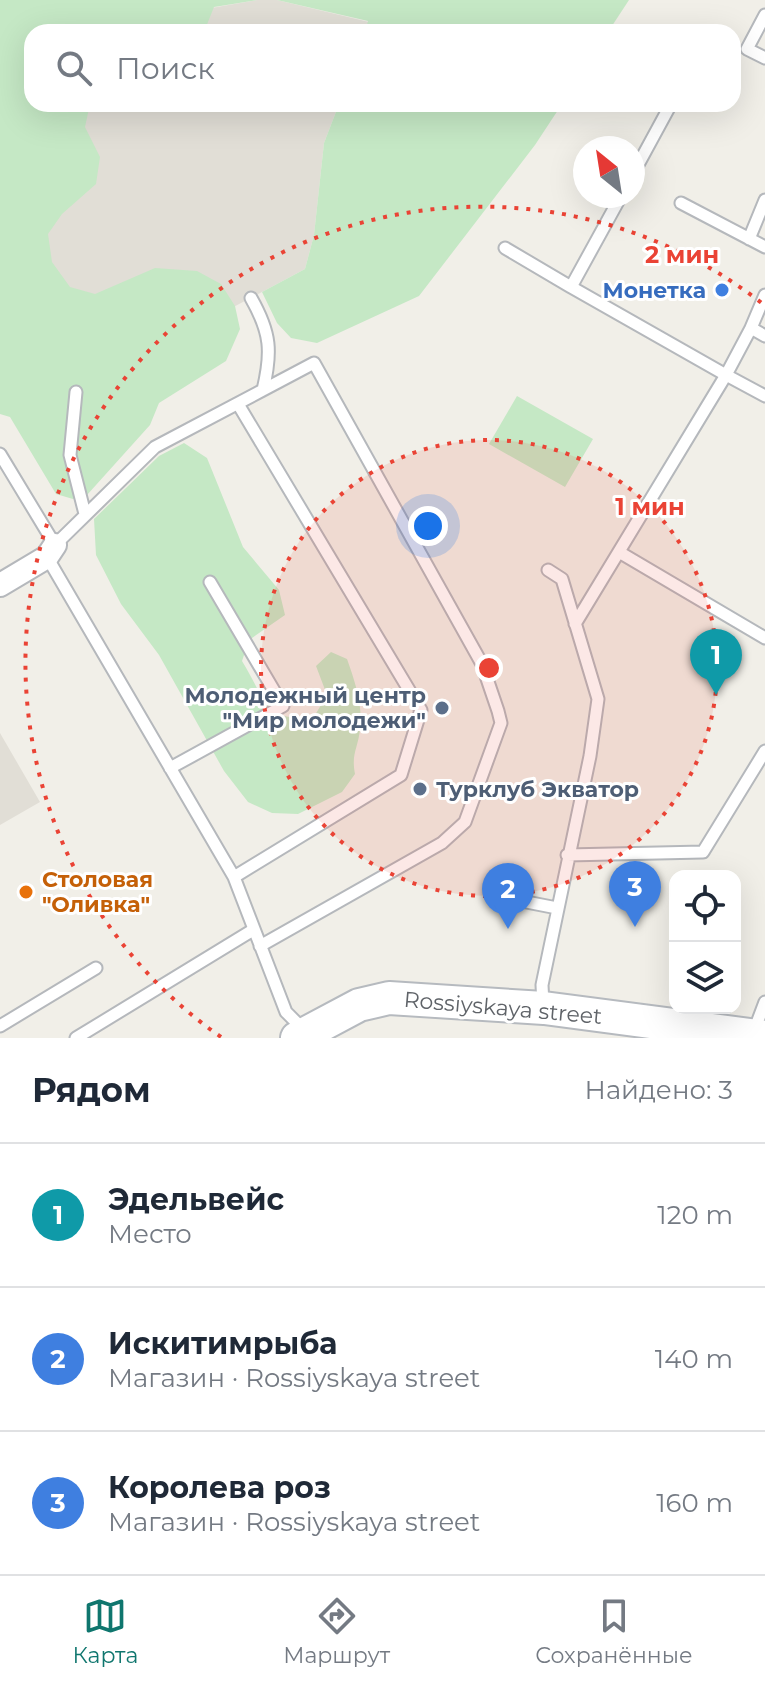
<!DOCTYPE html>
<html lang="ru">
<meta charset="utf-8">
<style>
body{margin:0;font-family:Montserrat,sans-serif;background:#f6f6f7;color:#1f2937}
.controls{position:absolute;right:24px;bottom:24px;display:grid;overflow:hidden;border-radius:16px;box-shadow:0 8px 32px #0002}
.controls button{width:72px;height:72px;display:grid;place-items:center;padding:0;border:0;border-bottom:2px solid #e0e1e3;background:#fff;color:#1f2937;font:40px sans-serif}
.compass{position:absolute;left:573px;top:136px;width:72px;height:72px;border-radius:50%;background:#fff;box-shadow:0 8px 32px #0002;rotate:330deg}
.you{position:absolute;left:428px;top:526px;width:28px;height:28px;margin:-20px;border:6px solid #fff;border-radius:50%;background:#1a73e8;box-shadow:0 0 0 12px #1a73e833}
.badge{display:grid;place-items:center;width:52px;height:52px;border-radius:50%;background:#0f766e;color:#fff;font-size:26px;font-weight:700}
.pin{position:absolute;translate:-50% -66px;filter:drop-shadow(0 2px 4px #0008)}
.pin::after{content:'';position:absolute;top:42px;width:28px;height:24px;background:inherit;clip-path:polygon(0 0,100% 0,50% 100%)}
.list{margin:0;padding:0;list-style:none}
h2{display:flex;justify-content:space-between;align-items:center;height:104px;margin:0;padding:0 32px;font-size:34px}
h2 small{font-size:26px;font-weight:400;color:#747a83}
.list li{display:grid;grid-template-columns:52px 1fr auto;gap:24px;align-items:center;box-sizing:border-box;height:144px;padding:0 32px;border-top:2px solid #e0e1e3}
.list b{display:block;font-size:30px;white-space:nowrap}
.list p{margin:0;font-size:26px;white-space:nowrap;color:#747a83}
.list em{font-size:26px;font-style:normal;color:#747a83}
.icon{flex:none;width:44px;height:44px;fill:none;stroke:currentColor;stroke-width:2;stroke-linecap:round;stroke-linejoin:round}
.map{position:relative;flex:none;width:765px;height:1038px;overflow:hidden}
.search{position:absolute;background:#fff;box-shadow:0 8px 32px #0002;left:24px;right:24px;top:24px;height:88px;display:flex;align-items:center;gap:20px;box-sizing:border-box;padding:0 28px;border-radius:24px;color:#747a83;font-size:30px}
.sheet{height:536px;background:#fff}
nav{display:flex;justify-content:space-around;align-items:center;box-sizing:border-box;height:112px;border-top:2px solid #e0e1e3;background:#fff;font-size:22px;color:#747a83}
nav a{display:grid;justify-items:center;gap:4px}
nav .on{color:#0f766e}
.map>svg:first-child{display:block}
.education{fill:#e1ded6}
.green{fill:#c5e8c5}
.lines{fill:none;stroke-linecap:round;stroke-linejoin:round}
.lane-casing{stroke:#b5b8bc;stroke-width:15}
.street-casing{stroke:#b5b8bc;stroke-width:26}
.secondary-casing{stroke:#b6babf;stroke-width:36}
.lane{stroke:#fff;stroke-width:11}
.street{stroke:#fff;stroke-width:22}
.secondary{stroke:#fff;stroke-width:32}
.ring{fill:none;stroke:#ea4335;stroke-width:4;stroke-dasharray:4 8}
.shop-dot{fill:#3f7fe0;stroke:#fff;stroke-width:3}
.service-dot{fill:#5c6f8a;stroke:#fff;stroke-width:3}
.food-dot{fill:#e8710a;stroke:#fff;stroke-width:3}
.labels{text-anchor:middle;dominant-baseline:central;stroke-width:6;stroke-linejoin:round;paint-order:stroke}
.shop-label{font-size:22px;font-weight:bold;fill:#366cbe;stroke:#fff;text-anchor:end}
.service-label{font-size:22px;font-weight:bold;fill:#4e5e75;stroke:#fff;text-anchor:end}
.food-label{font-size:22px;font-weight:bold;fill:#c56008;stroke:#fff;text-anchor:start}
.street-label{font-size:22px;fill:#5f6368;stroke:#fff}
.centre{fill:#ea4335;stroke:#fff;stroke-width:4}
.ring-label{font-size:24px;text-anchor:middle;font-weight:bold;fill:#ea4335;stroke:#fff;stroke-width:6;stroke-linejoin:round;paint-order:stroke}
</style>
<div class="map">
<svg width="765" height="1038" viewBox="0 0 765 1038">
<rect width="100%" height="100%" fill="#f1efe8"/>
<path class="education" d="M257,0h20l92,22 -4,10h-292z
M32,104h307l-15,39 -10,92 -9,34 -242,129z
M0,733l40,69 -40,23z"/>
<path class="green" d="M0,0h257l-43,7 -10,25h-172v72h58l-5,23 15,30 -4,27 -34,30 -14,20 4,28 18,25 25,7 60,-26 42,3 24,13 14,22 5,23 -14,32 -67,42 -9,22 -63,70 -14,4 -17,-5 -46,-77 -10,-3z
M277,0h352l-21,32h-243l3,-11z
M339,104h223l-27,41 -116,151 -102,47 -26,-5 -14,-15 -15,-31 43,-23 9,-34 10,-92z
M517,396l76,43 -28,48 -76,-43z
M184,443l23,15 36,89 36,43 6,25 -36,25 -7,21c23,37 24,65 73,54l12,-20 -11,-29 15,-14 16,7c8,23 16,45 13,70 -2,20 -9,24 -5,45l-13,18 -44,22 -26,-1 -24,-11 -24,-31 -65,-116 -38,-51 -25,-49 -2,-36 65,-63z"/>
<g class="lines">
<g class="lane-casing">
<path id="lane" d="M765,15l-18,34 18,9
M633,174l38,-70
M621,196l-50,91 155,88 25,-47 14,8
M681,203l84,44
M749,239l16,-39
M505,248l66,39
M751,328l14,-33
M76,392l-6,63 15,59
M0,454l55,91 100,-98 108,-57c9,-38 8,-57 -12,-92
M619,552l146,86
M47,557l187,320 52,135 17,17
M575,624l151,-249 39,21
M170,768l113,-62 -73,-124
M567,855l136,-3 62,-101
M234,877l167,-102 20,-65 -183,-306
M496,896l61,12
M260,946l182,-103 23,-21 36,-99 -3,-12 -16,-47 -168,-301 -51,27
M543,1004l-1,-19 48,-229 8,-57 -36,-120 -14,-9
M0,1026l96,-58
M754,1031l11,-29
M76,1038l177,-108"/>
</g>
<g class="street-casing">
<path id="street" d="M0,585l47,-28 8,-12"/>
</g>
<g class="secondary-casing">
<path id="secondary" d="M297,1038l62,-33 30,-7 155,10 221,29"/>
</g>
<use href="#lane" class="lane"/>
<use href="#street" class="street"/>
<use href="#secondary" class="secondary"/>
</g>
<circle cx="489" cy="668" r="228" fill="#ea4335" fill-opacity=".12"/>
<g class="ring">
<circle cx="489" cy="668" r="228"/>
<path d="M221 1037A456 456 0 1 1 763 304"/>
</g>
<circle class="shop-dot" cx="722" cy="290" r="8"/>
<g class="service-dot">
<circle cx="442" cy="708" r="8"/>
<circle cx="420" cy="789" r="8"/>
</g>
<circle class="food-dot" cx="26" cy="892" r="8"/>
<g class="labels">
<g class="shop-label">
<text x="706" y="290">Монетка</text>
</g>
<g class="service-label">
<text x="426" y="695">Молодежный центр<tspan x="426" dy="25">"Мир молодежи"</tspan></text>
<text x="436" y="789" text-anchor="start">Турклуб Экватор</text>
</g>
<g class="food-label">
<text x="42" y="879">Столовая<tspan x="42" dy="25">"Оливка"</tspan></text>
</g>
<g class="street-label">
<text transform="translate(503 1008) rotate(5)">Rossiyskaya street</text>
</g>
</g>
<circle cx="489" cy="668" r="12" class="centre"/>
<g class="ring-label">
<text x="682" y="263">2 мин</text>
<text x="650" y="515">1 мин</text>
</g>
</svg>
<div class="controls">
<button><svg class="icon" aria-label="locate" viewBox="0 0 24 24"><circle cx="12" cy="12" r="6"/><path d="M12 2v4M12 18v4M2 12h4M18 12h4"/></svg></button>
<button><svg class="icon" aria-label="layers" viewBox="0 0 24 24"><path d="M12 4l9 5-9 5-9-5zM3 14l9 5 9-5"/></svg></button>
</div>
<svg class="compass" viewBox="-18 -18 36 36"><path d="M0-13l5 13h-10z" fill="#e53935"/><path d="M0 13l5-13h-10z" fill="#747a83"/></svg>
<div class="you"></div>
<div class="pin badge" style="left:716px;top:695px;background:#0f9aa8">1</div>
<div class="pin badge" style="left:508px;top:929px;background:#3f7fe0">2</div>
<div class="pin badge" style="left:635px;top:927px;background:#3f7fe0">3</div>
<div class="search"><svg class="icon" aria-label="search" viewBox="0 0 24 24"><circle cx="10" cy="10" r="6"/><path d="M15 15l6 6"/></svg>Поиск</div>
</div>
<section class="sheet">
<h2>Рядом<small>Найдено: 3</small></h2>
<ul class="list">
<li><span class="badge" style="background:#0f9aa8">1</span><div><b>Эдельвейс</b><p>Место</p></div><em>120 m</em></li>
<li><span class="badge" style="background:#3f7fe0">2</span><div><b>Искитимрыба</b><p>Магазин · Rossiyskaya street</p></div><em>140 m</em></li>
<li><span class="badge" style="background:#3f7fe0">3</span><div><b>Королева роз</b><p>Магазин · Rossiyskaya street</p></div><em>160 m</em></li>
</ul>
</section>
<nav>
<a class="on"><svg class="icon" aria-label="map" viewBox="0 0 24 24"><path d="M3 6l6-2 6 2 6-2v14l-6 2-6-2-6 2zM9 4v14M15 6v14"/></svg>Карта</a>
<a><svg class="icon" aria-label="directions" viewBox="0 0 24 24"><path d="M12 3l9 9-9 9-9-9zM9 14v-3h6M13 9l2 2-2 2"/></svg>Маршрут</a>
<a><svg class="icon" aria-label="saved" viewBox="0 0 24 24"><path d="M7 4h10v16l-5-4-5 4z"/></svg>Сохранённые</a>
</nav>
